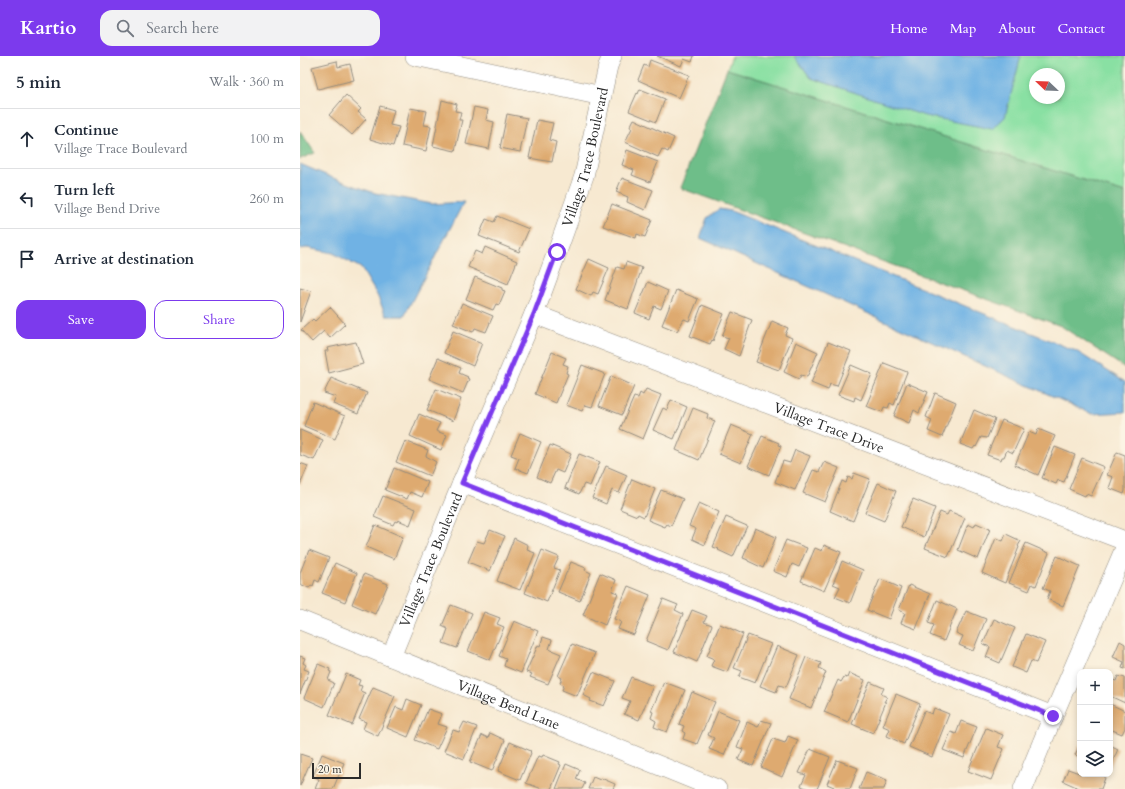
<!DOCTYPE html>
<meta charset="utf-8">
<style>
body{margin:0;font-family:Cardo,serif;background:#f2f2f3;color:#1f2937}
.controls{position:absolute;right:12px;bottom:12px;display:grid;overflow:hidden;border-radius:8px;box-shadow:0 2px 6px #0003}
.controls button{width:36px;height:36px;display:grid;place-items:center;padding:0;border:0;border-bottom:1px solid #e0e1e3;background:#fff;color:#1f2937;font:20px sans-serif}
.compass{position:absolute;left:729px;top:12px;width:36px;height:36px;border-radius:50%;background:#fff;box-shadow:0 2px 6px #0003;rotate:293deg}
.scale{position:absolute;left:12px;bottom:10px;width:49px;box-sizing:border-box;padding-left:4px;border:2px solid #2b2b2b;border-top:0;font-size:11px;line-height:14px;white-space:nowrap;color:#2b2b2b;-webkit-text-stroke:3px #fcf5e5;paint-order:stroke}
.stop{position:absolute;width:12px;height:12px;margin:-9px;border:3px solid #7c3aed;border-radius:50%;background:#fff}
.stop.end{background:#7c3aed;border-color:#fff;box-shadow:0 1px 4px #0008}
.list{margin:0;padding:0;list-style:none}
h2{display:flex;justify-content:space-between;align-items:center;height:52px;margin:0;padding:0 16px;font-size:17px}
h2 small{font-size:13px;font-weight:400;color:#747a83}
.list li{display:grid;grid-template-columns:26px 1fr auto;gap:12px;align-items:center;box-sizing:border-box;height:60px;padding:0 16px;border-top:1px solid #e0e1e3}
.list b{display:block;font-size:15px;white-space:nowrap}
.list p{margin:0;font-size:13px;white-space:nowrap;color:#747a83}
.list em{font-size:13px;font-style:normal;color:#747a83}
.actions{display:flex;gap:8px;padding:12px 16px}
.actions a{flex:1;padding:9px 0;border:1px solid #7c3aed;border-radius:12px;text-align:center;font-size:14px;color:#7c3aed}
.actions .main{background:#7c3aed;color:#fff}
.icon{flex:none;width:22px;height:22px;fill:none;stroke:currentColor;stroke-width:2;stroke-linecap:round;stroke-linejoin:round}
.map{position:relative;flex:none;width:825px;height:733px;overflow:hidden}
header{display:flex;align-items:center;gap:24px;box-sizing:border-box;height:56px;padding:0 20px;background:#7c3aed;color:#fff}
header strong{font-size:19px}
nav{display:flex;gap:22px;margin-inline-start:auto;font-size:14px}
.search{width:280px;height:36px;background:#f2f2f3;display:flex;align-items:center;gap:10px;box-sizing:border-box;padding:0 14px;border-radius:12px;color:#747a83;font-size:15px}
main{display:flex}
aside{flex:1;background:#fff}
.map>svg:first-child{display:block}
.green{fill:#89e0a3;stroke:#5a8667;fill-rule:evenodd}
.forest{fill:#6ebe89;stroke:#4c745a}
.water{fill:#6fb2e4;stroke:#4d6e88}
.building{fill:#deaa70}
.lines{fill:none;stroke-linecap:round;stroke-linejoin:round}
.minor-casing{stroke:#918a7e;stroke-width:20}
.minor{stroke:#fff;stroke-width:19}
.route{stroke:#7c3aed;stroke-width:5}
.labels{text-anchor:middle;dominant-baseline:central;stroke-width:3;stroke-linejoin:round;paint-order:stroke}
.street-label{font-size:14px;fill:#2b2b2b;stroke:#fcf5e5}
</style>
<header>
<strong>Kartio</strong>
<div class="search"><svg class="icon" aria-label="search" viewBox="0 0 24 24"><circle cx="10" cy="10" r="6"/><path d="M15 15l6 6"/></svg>Search here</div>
<nav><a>Home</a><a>Map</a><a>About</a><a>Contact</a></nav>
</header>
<main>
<aside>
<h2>5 min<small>Walk · 360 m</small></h2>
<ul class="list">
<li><svg class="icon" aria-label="ahead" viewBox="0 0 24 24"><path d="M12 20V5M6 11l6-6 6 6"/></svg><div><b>Continue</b><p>Village Trace Boulevard</p></div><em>100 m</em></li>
<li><svg class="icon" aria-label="left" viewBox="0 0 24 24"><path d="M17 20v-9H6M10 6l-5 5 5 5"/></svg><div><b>Turn left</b><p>Village Bend Drive</p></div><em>260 m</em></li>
<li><svg class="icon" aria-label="arrive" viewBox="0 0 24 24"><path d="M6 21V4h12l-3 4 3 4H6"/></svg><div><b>Arrive at destination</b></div></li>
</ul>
<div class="actions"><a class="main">Save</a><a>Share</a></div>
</aside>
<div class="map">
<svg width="825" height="733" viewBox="0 0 825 733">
<rect width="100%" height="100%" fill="#fcf5e5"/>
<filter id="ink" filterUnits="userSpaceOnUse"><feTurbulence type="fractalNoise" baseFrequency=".025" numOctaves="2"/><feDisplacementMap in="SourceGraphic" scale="8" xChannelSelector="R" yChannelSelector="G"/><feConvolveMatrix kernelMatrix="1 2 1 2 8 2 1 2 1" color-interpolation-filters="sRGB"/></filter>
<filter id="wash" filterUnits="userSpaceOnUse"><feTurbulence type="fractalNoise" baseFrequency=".012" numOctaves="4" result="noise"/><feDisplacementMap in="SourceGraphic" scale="16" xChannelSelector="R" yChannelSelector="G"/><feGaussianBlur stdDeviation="0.9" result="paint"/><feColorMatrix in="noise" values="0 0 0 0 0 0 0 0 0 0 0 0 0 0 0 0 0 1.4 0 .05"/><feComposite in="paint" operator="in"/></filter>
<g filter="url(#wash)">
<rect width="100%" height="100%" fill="#f7e9d1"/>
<path class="green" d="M432,0h393v137l-398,-124zM735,18h24v24h-24z"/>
<path class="forest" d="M427,13l398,124v175l-64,-42 -381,-138z
M0,75l15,22 -15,6z"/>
<path class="water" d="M494,0h227l-16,61 -13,12 -67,-13 -114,-38z
M0,108l33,14 42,15 57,11 32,-2 -60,114h-18l-9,-21 -16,-27 -28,-15 -26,-5 -7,1z
M419,153l12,2 345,140 49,31v30l-33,2 -392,-176 7,-20z"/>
<g id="blocks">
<path class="building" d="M357,0h37l-2,6 -8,-3 -3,7z
M350,4l39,15 -10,23 -41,-18 6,-15 4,2z
M37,5l1,6 12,-3 4,16 -36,9 -6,-22z
M340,33l25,10 -9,23 -27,-11 8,-18 1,1z
M46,39l15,14 -3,3 8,7 -14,16 -23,-20z
M142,44l15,4 -2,7 6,1 -2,8h3l-7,31 -22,-5z
M80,50l14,4 -4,15 9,2 -6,19 -23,-7z
M174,51l14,3 -2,10 8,2 -5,27 -23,-5z
M110,52l17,3 -3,14 7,1 -5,25 -24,-5z
M207,58l20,4 -7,34 -20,-4z
M334,63l40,19 -6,14 -6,-3 -4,8 -33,-15 7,-14 -2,-1z
M237,64l16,3 -4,17 7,2 -4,20 -23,-4z
M327,94l31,12 -8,20 -18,-7 2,-5 -12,-5z
M322,122l31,12 -8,20 -18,-8 1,-5 -12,-5z
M312,148l40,16 -7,17 -8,-3 -1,4 -33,-12z
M197,160l32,13 -10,23 -40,-16 7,-17 8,3z
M185,191l32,14 -9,23 -40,-17 7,-16 7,3z
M289,203l20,9 -11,26 -5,-2 -2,4 -15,-7z
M326,206l16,6 -14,41 -23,-9 12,-33 7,2z
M175,221l27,11v2l3,1 -6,14 -3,-1 -3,6 -27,-11z
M348,226l20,9 -7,18 -7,-3 -5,13 -14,-6z
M0,232l11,3 -11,31z
M376,234l22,9 -9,22 -5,-2 -7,12 -15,-6z
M162,247l31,13 -7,16 -11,-4 -2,4 -20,-8z
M402,249l22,9 -11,27 -1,-1 -2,4 -20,-8z
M30,251l15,17 -15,14 -6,-7 -12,11 -11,-12 12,-11 2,2z
M432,256l20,8 -13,36 -15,-7 5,-11 -7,-2z
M472,265l16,7 -3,7 7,3 -13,32 -23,-8z
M153,275l29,12 -9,23 -29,-13z
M56,286l7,22 -34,9 -4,-22h3l-1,-3z
M496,286l22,10 -11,25 -6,-2 -2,4 -15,-7z
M528,286l23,9 -14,35 -7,-2 -2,6 -17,-7z
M252,296l14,6 -3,6 5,2 -2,7 2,1 -12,29 -21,-9z
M138,302l23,10 -2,5 9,4 -1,1 2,1 -6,14 -34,-14z
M584,307l23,9 -13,33 -4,-2 -2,5 -4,-1 -2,5 -16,-6z
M282,309l23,9 -13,33 -7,-2 -3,6 -16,-6z
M551,309l21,9 -11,26 -6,-3 -1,4 -16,-6z
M311,320l23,10 -12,29 -23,-9z
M31,322l36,15 -9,21 -25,-10 3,-7 -12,-4z
M607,327l21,9 -9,21 -5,-3 -5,13 -15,-7z
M136,333l25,10 -8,22 -26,-11z
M346,333l15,6 -18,44 -23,-10 14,-32 4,1 2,-5 3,2z
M635,337l21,9 -14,35 -14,-6 4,-11 -6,-3z
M371,344l16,7 -13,32 -21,-9 10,-22 4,2z
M13,346l32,14 -10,23 -31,-13z
M393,352l15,6 -1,4 8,3 -16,39 -23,-10z
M674,354l21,9 -8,19 -6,-1 -5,10 -1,-1 -2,3 -13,-5z
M119,358l21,9 -4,8 11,4 -6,15 -31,-14z
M702,364l22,9 -11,24 -6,-3 -3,7h-2l-1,3 -14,-5z
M431,369l22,9 -12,29 -22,-9z
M738,373l17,7 -17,39 -23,-10 14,-33 7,3z
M0,374l23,10 -9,20 -14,-5z
M220,377l21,9 -13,31 -13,-5 4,-10 -8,-3z
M462,380l17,7 -1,2 3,1 -12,29 -21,-9z
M105,385l23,9 -2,6 10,6 -6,14 -34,-14z
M250,389l21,9 -8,19 -7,-3 -6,13 -13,-6z
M755,391l20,8 -11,27 -6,-2 -2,4 -14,-6z
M495,394l15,6 -15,34 -20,-8 8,-21 7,2z
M817,396l8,3v36l-1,3 -15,-6 4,-11 -6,-2z
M279,398l21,8 -10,24 -6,-2 -5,10 -14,-6z
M782,402l22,9 -13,29 -5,-2 -1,2 -16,-7z
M524,406l15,6 -14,34 -22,-9 10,-23 6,2z
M0,407l8,3 -8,19z
M306,410l21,9 -8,18 -7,-3 -6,14 -14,-6z
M94,412l34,14 -6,15 -12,-5 -3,7 -22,-9z
M554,417l16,6 -17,42 -23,-10 12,-30 4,2 2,-6 4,2z
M332,423l23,10 -11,28 -6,-3 -1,2 -17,-7z
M578,427l18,8 -12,30 -19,-8z
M361,434l22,9 -12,27 -4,-2 -2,3 -17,-7z
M83,440l33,13 -6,16 -12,-5 -1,2 -2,-1 -2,4 -19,-8z
M613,443l22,9 -11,29 -23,-10z
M399,447l20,9 -14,33 -13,-6 4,-10 -7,-3z
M649,455l16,7 -17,39 -23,-9 15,-36 7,3z
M426,461l21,9 -14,31 -15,-7 1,-1 -6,-2z
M676,467l14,6 -12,30 -20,-9 10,-26 6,3z
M75,469l28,12 -9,22 -28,-12z
M455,472l21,9 -13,31 -15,-7v-1l-5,-2z
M190,474l15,6 -15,35 -22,-9 9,-21 7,2z
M706,478l15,7 -3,5 1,1 -14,36 -23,-10 14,-35 7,3z
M214,482l14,7 -1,5 8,3 -15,37 -23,-9z
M486,484l21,8 -8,19 -7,-3 -5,13 -14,-6z
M726,487l23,10 -13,33 -4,-2 -3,7 -20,-8z
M524,489l17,7 -17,39 -23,-10 14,-33 7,3z
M9,494l20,8 -10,24 -4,-2 -2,6 -2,-1 -2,3 -9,-4v-11z
M242,494l17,7 -5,11 6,2 -13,32 -22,-9z
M757,500l23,10 -17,40 -16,-7 3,-8 -7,-3z
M542,505l21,9 -13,33 -15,-6 5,-10 -7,-3z
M271,506l15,6 -1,2 6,3 -11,28 -22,-9z
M35,507l22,10 -12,29 -23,-9z
M300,517l16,7 -4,11 6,2 -13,32 -22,-10z
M64,518l24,10 -13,30 -23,-10z
M580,523l21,9 -12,31 -22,-9z
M609,529l21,9 -14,35 -15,-6 4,-10 -6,-3z
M328,530l22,9 -16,40 -16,-6 3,-7 -7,-3z
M363,543l15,6 -3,5 8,4 -15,36 -22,-9z
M637,544l20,9 -13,32 -14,-6 4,-10 -6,-2z
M151,549l21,8 -15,35 -14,-5 5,-14 -6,-3z
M392,554l15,6 -3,6 8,3 -15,37 -23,-10z
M666,555l20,8 -13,32 -14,-6 4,-9 -7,-3z
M184,556l16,6 -3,6 7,3 -14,33 -22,-9z
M694,563l21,9 -15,35 -14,-6 4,-10 -7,-3z
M214,565l24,10 -17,42 -17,-7 2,-7 -7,-3z
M420,568l23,10 -16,38 -16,-6 3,-7 -7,-3z
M726,578l19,8 -9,21 -5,-2 -5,12 -14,-6z
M448,579l23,9 -16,39 -16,-6 3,-6 -8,-3z
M243,581l9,3 -3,9 12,5 -13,30 -18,-7 2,-3 -6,-2 12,-27 2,1z
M820,585l5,3v25l-3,-1 2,-6 -11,-5z
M272,588l23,9 -18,43 -15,-6 2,-5 -4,-2 2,-5 -4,-2z
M477,590l22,9 -13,32 -7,-2 -3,7 -16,-6z
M0,600l5,2 -2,5 3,2 -2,4 5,2 -9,23z
M506,601l15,6 -2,5 7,4 -15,36 -22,-9z
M18,608l12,5 -1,2 2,1 -3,8 6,3 -10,24 -20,-9z
M293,616l22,9 -11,25 -14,-5 1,-2 -8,-4z
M549,617l16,7 -17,42 -24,-10 14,-32 3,2 3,-5 3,1z
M46,618l14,6 -2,5 4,1 -2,5 5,2 -13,32 -23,-10z
M818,620l7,2v25l-15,-7v-17l6,2z
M331,621l22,9 -14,34 -15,-6 6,-13 -8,-3z
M364,626l21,8 -18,42 -13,-5 2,-6 -5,-3 2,-6 -2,-1z
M570,626l14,6 -3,6 6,3 -3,5h2l-13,31 -21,-9z
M73,631l22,9 -17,40 -15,-7 3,-7 -7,-3z
M392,636l23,10 -18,42 -14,-5 2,-6 -3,-2 2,-5 -5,-2z
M596,638l24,10 -16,40 -17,-8 3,-7 -7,-3z
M107,643l14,6 -13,32 -21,-9 9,-21 7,3z
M810,648l15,7v17l-3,6 -12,-5z
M634,652l15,6 -17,43 -23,-10 15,-36 8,3z
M128,653l14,5 -4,10 9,3 -10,22 -22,-9z
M418,655l21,9 -15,35 -15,-6 5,-11 -6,-3z
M461,664l10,3 -18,43 -15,-6 5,-11 -6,-2 10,-25 11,5z
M661,665l16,6 -13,31 -21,-8 8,-18 5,2z
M164,666l13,5 -13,32 -20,-8 9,-21 6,2z
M686,672l17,7 -5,12 6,2 -13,31 -23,-9z
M190,677l15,7 -13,31 -22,-9 12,-27 6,3z
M488,680l10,4 -16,37 -21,-10 12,-28 12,4z
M210,686l21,9 -1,1 1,1 -11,27 -22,-9z
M780,688v13l-5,-2z
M810,689l8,4 -8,19z
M510,693l20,8 -13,32h-8l-8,-3 5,-11 -7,-2z
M0,698l12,4 -12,28z
M22,698l22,9 -11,26h-18l4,-10 -6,-3z
M243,699l17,7 -1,2 2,1 -10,24h-9l-16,-6 12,-27 4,1z
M537,704l21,8 -8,21h-17l1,-2 -7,-3z
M266,708l14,6 -4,9 9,4 -3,6h-26z
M768,713l11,4 1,-3v4l26,1 -5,14h-20l-18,-8z
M566,716l21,8 -3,9h-25z
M293,721l7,3 1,-2 14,6 -2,5h-25z"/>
</g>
</g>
<g filter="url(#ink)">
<use href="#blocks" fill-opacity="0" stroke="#918a7e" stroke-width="1"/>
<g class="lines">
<g class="minor-casing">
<g id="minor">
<path d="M115,0l187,40"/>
<path id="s1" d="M234,258l591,227"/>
<path d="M162,427l591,233"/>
<path id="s2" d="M0,564l417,169"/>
<path id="s3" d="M91,601l71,-174 72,-169 23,-62 27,-76 24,-110 4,-10"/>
<path d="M723,733l30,-73 72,-168"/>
</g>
</g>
<use href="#minor" class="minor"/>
</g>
</g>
<g class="lines" filter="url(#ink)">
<path class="route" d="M257,196l-23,62 -72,169 591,233"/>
</g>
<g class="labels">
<g class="street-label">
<text stroke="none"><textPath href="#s3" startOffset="537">Village Trace Boulevard</textPath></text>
<text stroke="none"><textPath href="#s1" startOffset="316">Village Trace Drive</textPath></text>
<text stroke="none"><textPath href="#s3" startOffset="105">Village Trace Boulevard</textPath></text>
<text stroke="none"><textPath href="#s2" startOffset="225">Village Bend Lane</textPath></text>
</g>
</g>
</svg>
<div class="controls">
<button>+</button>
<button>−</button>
<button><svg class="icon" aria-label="layers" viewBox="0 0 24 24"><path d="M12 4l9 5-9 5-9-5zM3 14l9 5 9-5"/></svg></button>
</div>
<svg class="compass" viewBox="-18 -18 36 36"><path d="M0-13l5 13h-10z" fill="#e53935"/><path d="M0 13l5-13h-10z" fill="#747a83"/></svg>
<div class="scale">20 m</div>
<div class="stop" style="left:257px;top:196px"></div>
<div class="stop end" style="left:753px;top:660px"></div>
</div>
</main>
